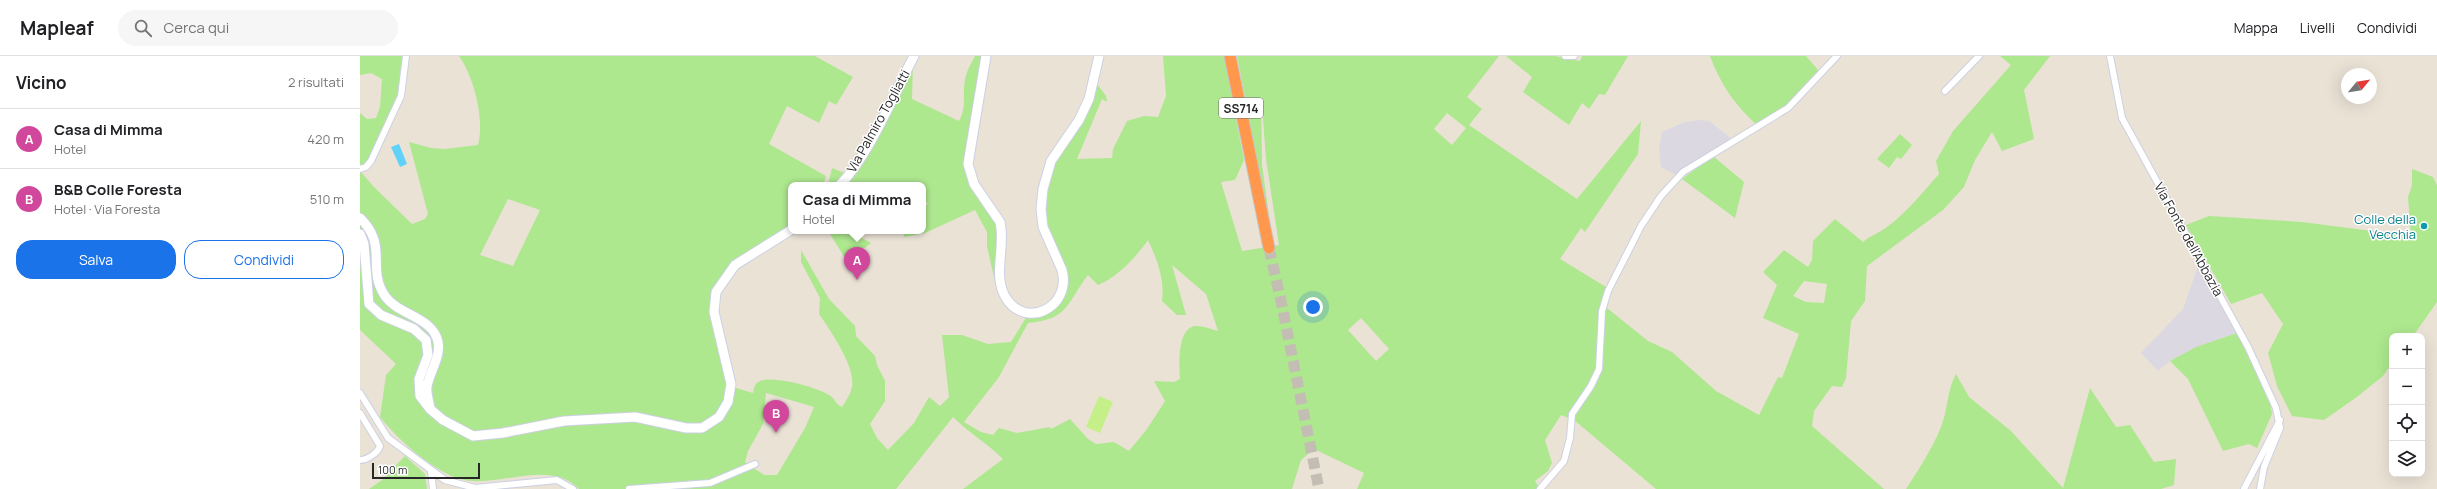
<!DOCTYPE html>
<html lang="it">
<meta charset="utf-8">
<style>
body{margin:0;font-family:Manrope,sans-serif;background:#f6f6f6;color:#202124}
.controls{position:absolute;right:12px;bottom:12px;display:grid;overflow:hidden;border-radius:8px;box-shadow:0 4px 16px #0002}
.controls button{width:36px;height:36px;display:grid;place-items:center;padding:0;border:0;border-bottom:1px solid #e0e0e0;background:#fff;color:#202124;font:20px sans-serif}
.compass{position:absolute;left:1981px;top:12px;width:36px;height:36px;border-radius:50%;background:#fff;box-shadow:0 4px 16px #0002;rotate:60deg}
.scale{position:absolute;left:12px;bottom:10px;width:108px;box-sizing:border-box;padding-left:4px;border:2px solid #272727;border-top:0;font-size:11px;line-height:14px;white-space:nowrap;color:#272727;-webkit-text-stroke:3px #fff;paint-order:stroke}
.you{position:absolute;left:953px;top:251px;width:14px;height:14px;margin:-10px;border:3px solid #fff;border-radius:50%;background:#1a73e8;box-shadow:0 0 0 6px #1a73e833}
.badge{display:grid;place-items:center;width:26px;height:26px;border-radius:50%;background:#1a73e8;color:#fff;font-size:13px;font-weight:700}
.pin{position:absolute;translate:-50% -33px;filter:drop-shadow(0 1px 2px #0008)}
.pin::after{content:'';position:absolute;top:21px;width:14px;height:12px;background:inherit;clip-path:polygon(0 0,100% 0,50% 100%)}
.popup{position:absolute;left:428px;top:126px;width:138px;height:52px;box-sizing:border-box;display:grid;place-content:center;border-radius:8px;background:#fff;filter:drop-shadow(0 1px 3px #0005);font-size:13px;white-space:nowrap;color:#757577}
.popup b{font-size:15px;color:#202124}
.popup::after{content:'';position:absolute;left:50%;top:100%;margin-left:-8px;border:8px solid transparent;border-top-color:#fff}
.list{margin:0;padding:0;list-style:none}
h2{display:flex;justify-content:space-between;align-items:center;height:52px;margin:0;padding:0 16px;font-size:17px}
h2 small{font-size:13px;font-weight:400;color:#757577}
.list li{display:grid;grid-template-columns:26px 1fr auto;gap:12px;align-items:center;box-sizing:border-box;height:60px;padding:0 16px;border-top:1px solid #e0e0e0}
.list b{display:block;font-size:15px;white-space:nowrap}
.list p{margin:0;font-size:13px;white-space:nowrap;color:#757577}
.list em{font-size:13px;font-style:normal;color:#757577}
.actions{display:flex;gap:8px;padding:12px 16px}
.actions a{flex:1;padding:9px 0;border:1px solid #1a73e8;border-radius:16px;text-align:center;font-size:14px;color:#1a73e8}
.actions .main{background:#1a73e8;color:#fff}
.icon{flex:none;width:22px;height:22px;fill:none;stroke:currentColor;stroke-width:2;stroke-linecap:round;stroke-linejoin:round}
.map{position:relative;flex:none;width:2077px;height:433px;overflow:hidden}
header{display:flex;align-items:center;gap:24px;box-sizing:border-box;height:56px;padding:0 20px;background:#fff;border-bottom:1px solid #e0e0e0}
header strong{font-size:19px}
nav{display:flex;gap:22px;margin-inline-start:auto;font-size:14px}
.search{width:280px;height:36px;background:#f6f6f6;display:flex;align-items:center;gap:10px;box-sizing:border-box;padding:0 14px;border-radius:22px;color:#757577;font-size:15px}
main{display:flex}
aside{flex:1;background:#fff}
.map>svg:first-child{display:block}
.industrial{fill:#dbd8e2}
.green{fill:#ade78e;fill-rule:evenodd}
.pitch{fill:#c5ef88}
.water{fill:#60d1f7}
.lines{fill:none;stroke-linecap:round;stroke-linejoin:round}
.highway-tunnel{stroke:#c4bdb3;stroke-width:11;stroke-dasharray:11 5.5;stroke-linecap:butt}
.street-casing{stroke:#ccd0e2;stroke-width:8}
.secondary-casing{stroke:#ccd0e2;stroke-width:11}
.highway-casing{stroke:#c7c7c7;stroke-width:13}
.street{stroke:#fff;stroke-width:6}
.secondary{stroke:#fff;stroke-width:9}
.highway{stroke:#ff984d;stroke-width:11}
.culture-dot{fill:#0f9aa8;stroke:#fff;stroke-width:1.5}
.labels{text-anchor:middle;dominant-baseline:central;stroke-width:3;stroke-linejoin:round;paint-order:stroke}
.shield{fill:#fff;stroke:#686868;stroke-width:1}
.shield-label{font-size:12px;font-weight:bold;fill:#272727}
.street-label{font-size:13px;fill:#272727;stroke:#fff}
.culture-label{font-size:13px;fill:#0d838f;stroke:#fff;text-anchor:end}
</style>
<header>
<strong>Mapleaf</strong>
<div class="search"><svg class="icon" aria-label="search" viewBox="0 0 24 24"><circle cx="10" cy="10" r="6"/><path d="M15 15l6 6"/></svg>Cerca qui</div>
<nav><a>Mappa</a><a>Livelli</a><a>Condividi</a></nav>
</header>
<main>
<aside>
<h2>Vicino<small>2 risultati</small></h2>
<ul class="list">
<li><span class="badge" style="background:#d1479c">A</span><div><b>Casa di Mimma</b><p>Hotel</p></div><em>420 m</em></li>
<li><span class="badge" style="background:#d1479c">B</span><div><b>B&amp;B Colle Foresta</b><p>Hotel · Via Foresta</p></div><em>510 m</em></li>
</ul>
<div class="actions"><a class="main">Salva</a><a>Condividi</a></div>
</aside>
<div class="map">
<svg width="2077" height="433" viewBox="0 0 2077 433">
<rect width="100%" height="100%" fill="#ebe2d6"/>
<path class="industrial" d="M1340,64l9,1 23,18 -38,22 -17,15 -16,-9 -2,-18 3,-17 23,-10z
M1839,207l38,70 -41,14 -26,14 -12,10 -17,-18 42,-44z"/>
<path class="green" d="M0,0h45l-6,40 -29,63 -9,13 13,15 38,37 13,-5 3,-5 -19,-72 22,6 14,1 33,-4c7,-25 -4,-68 -19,-89h356l38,21 -17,28 -7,-4 -10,22 -32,-17 -18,38 57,32 -3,9h-32v43l-57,36 -19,28 14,94 24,7c1,-4 1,-8 5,-11 11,-8 59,5 71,13 6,3 6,9 13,12 4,-6 9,-14 10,-20 4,-20 -22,-57 -33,-73l1,-16 -19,-36v-12l28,49 26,27 1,10 19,20 2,9 8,16v20l-15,23 7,14 11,12 26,-27 15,-26 11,9 9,-9 -7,-62h20l26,9 23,-2 16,-26 -25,-17 -5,-8 -10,-45v-14l-12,-22 -50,23 -21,4 -1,-6h20v-24l5,-3 -5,-6v-13h-77l13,-16 54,-107 -1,37 47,22c8,-14 3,-26 6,-41 1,-8 6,-16 10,-24h10l-19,108 32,59 4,71 25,22 31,-11 8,-35 -20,-49 1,-34 5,-18 43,-88 11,15 1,6 -5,-3 -25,60 35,-1 1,-9 14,-28 17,-5 14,1 8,-21 -3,-40h61l20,104 -9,20 -14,2 21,69 37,-6 -13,-86 -5,-67 1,73 11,79 -36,-188h262l-32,41 15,12 -13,16 108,74 64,-78 -3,33 -53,78 -4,-4 -21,31 51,31 -4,18 41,33 24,11 44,39 43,24 19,-38 4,1 17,-44 -36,-16 14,-33 -14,-13 21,-22 24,17 4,-7 1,-19 22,-22 28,23c8,-7 16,-9 24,-15 20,-15 36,-35 52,-53l-3,-13 17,-30 58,-66 -11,-9h50l-26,34 10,49 -32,12 -10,-19 -17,28 -11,27 -21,23 -76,56 -2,35 -14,20 -5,57 -4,9 -10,-1 -18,25 -2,15 72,63h-228l-82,-69 -13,-5 -16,25 7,23 -4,8 -13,10 5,8h-183l7,-16 -50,-24 -13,11 -9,29h-329l40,-30c-15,-15 -34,-26 -50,-42l-57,72h-317c-29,-30 -78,-2 -115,-9 -28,-6 -66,-40 -84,-63l6,-42 10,-11 -36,-34v-217l7,6 9,-1 4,-11 2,-28 -11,-6 -11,2zM1087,57l19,15 -14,17 -18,-16zM148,143l32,11 -27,56 -33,-11zM788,184c9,19 17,40 14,61l15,14h9l-14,-50 34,29 12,37c-7,-2 -15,-5 -22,-5 -19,1 -17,39 -16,53l-6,3 -20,-1 11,20 -18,28 -18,22 -15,-9 -18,2 -8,-5 -18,-20 -19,10 -1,-2 -33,6 -18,-5 -6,7 -12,-3 -17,-10 35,-45 29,-54c41,-4 38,-19 60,-48l10,10c20,-8 38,-28 50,-45zM1444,225l23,3 -3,19 -18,-1 -13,-6zM1001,262l28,31 -13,12 -28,-31zM406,337l48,14 -9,21 -28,47h-13l-19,-13 3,-11 15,-27z
M1146,0h49l25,5 2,-5h46l-23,39 -6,-1 -10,15 -7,-6 -13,22 -46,-33 9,-15z
M1350,0h96l13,15 -32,35 -30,19c-23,-21 -36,-40 -47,-69z
M1540,78l12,11 -11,14 -4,-2 -8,11 -12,-9z
M1353,100l31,26 -9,36 -53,-39z
M472,112l15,6 -10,11h-9z
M2052,113l21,8 4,8v117l-24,34h-21v27l-9,13 -26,21 -33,23 -32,-4 -15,-30 -9,-33 15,-29 -21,-31 -31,11 -45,-79 23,-9 93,6 109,14 -3,-39 4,-12z
M468,175h21l22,12 -14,11 12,14 -15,4z
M1877,277l33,69 2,12 -15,34 -8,-4 -26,7 -35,-72 -18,-18 26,-14z
M1596,318l13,23 42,34 52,57 27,-100 26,39 14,-2 24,37 22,-3 -2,26 -13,4h-255c13,-20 26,-40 35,-62 7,-18 6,-37 15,-53z
M45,400l20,18 2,15h-58l13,-9z"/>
<path class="pitch" d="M739,340l14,6 -13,31 -14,-6z"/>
<path class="water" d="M39,88l8,20 -7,3 -9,-20z"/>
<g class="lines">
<path class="highway-tunnel" d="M909,192l12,53 38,188"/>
<g class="street-casing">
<path id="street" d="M1205,0h9
M1750,0l12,62 126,229 28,61 4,20 -16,39 -4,22
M1585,35l34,-35
M0,113l6,-2 5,-6 30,-65 5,-40
M0,337l28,45 57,42 30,8 82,-8 16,9
M0,357l20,33c-2,7 -13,14 -20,14
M71,415l2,18
M269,433l81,-6 45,-19
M1180,433l24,-28 6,-23 2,-24 19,-28 8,-17 3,-58 6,-20 33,-65 20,-30 22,-24 105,-64 49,-52
M1884,433l36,-69"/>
</g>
<g class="secondary-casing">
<path id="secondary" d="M626,0l-18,108 6,20 26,38c6,25 -8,54 6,76 20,32 66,9 56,-28l-19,-43 -2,-18 2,-20 8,-28 28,-41 10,-21 10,-43
M480,129c29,-30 54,-91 74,-129
M0,162c29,28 6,50 25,78 13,19 48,21 53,46 3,16 -9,30 -11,45 -1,6 2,14 3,21
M0,178l4,10 5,60 12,11 33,14 12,11 2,15 -9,24 1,17 10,13 13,11 30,16 30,-3 61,-12 71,-4 51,11h16l17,-11 9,-15 3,-18 -17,-72 2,-20 19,-27 56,-35"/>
</g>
<g class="highway-casing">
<path id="highway" d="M870,0l39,192"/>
</g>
<use href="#street" class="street"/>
<use href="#secondary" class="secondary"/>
<use href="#highway" class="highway"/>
</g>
<circle class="culture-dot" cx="2064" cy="170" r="4"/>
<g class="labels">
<rect class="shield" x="859" y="42" width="44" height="20" rx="3"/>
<g class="shield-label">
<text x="881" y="52">SS714</text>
</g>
<g class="street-label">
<text transform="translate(518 65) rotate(-61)">Via Palmiro Togliatti</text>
<text transform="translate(1829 183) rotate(61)">Via Fonte dell'Abbazia</text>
</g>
<g class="culture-label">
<text x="2056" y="163">Colle della<tspan x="2056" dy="15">Vecchia</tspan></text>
</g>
</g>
</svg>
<div class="controls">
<button>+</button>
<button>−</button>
<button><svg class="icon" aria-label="locate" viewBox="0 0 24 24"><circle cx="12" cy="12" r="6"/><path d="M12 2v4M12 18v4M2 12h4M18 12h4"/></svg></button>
<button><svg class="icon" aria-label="layers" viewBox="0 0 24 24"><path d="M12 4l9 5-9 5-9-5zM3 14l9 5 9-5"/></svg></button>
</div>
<svg class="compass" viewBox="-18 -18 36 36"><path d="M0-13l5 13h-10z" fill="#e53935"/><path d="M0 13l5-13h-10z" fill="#757577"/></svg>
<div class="scale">100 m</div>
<div class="you"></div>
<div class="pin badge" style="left:497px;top:224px;background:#d1479c">A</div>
<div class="popup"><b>Casa di Mimma</b>Hotel</div>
<div class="pin badge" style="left:416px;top:377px;background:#d1479c">B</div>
</div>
</main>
